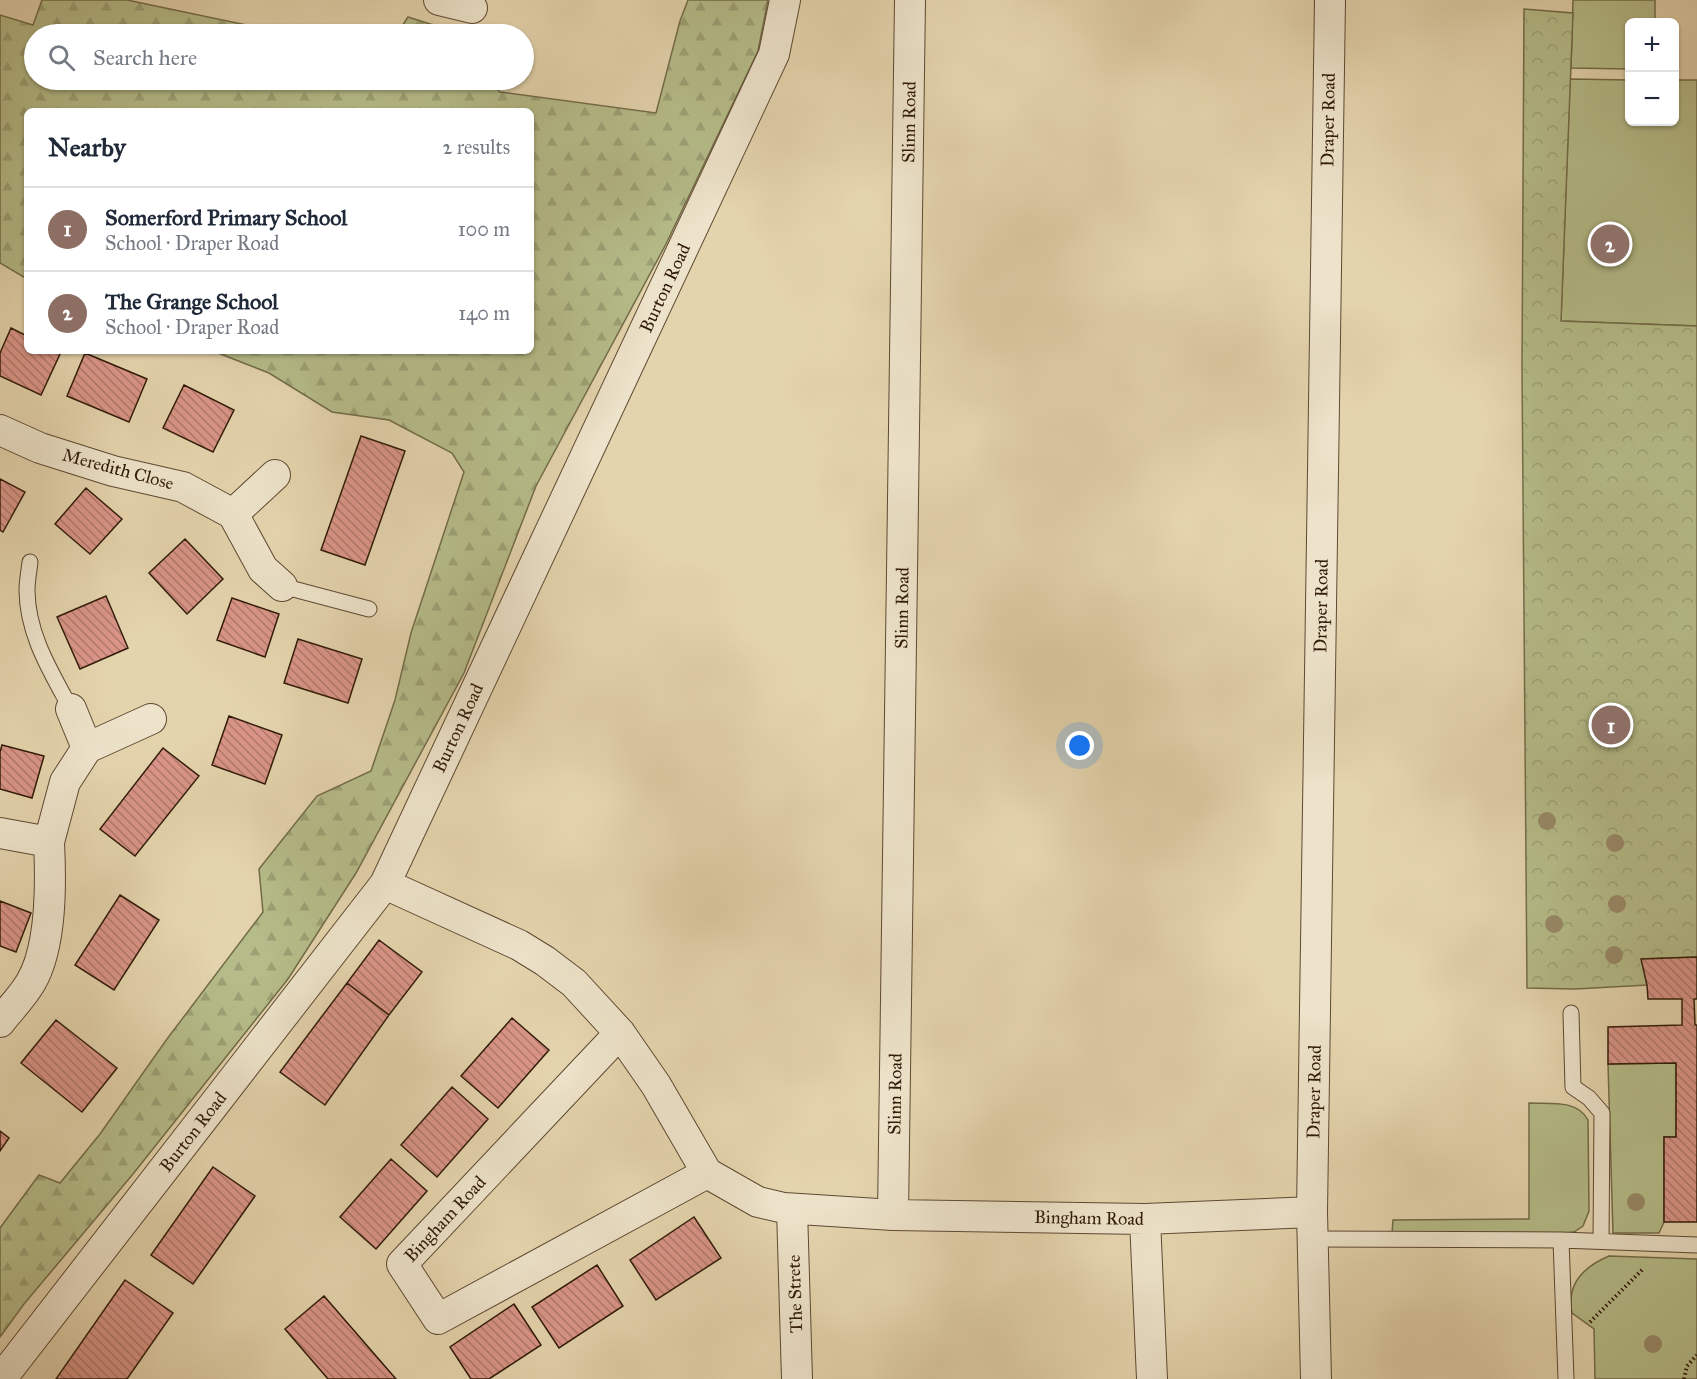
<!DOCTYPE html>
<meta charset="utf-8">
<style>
body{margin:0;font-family:"IM FELL Great Primer",serif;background:#f6f6f7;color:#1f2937}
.controls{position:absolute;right:18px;top:18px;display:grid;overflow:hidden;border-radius:9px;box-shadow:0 2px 4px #0004}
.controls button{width:54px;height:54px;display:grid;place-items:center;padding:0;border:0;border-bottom:2px solid #e0e1e3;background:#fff;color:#1f2937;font:30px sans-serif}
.you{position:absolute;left:1080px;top:746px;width:21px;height:21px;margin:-15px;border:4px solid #fff;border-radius:50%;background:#1a73e8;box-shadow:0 0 0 9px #1a73e833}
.badge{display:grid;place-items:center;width:39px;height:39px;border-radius:50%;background:#0b8043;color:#fff;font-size:20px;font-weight:700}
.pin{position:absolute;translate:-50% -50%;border:3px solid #fff;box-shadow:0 2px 6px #0006}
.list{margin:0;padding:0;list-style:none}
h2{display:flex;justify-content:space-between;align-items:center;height:78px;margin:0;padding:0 24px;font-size:26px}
h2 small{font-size:20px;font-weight:400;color:#747a83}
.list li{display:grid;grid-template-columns:39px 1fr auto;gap:18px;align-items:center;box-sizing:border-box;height:84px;padding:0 24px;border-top:2px solid #e0e1e3}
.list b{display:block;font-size:22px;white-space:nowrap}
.list p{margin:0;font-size:20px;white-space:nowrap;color:#747a83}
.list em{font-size:20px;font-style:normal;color:#747a83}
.icon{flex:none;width:33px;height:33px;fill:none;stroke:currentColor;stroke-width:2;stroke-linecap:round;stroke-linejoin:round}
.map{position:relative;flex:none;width:1697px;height:1379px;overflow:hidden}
.search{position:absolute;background:#fff;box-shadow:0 2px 4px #0004;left:24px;top:24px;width:510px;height:66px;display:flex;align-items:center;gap:15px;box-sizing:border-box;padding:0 21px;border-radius:33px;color:#747a83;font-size:22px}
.panel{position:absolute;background:#fff;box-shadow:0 2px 4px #0004;left:24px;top:108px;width:510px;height:246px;border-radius:9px}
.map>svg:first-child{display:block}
.grass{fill:#b5bc89;stroke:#736c49;stroke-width:1.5}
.forest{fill:url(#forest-firs);stroke:#736c49;stroke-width:1.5}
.park{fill:url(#park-crowns);stroke:#736c49;stroke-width:1.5}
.building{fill:url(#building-back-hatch);stroke:#311b09;stroke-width:1.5}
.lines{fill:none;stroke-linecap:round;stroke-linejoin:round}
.service-casing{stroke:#5e4932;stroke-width:17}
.minor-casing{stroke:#5e4932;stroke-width:32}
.path{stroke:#311b09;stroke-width:4;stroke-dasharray:1.5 3;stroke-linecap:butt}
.service{stroke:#ede3ca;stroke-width:15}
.minor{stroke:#ede3ca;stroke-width:30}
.tree{fill:#988968}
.labels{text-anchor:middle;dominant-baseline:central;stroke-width:4.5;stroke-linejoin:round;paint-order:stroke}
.street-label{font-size:18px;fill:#311b09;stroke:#ede3ca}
</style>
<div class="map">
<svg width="1697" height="1379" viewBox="0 0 1697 1379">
<defs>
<pattern id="forest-firs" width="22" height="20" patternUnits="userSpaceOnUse" patternTransform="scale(1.5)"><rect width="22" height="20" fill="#b5bc89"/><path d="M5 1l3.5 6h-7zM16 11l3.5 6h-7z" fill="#9ca175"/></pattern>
<pattern id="park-crowns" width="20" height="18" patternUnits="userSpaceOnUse" patternTransform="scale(1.5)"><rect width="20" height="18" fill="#b5bc89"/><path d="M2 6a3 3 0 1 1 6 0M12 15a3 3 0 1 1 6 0" fill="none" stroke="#9ca175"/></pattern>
<pattern id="building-back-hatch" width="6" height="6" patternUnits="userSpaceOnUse" patternTransform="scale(1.5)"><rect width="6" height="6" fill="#da9588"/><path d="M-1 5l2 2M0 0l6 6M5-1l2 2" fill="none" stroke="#b1796d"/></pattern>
</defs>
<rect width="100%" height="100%" fill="#e4d4ad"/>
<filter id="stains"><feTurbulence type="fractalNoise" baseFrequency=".00333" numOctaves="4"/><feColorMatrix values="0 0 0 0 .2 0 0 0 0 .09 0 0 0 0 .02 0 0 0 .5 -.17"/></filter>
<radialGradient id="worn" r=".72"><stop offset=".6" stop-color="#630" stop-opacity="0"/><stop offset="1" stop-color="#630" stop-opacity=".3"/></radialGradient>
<path class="grass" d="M1573,0h82v22h-25l-1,47 -58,-1z
M1570,79l59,1 1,42h44l1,-42h22v246l-136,-5z
M1676,1063v74h-12v85l-5,11h-46l-5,-169z
M1529,1103c20,1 48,-4 59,17l1,91 -6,15 -9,6 -10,1h-172l1,-13 136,-1z
M1609,1256l88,3v120h-102l-1,-50 -22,-16c-6,-29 11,-46 37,-57z"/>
<path class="forest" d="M42,0h85l162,34h-255v46h455l11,12 156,21 24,-92 8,-21h80l-10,51 -92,193 -130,242 -72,187 -108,200 -68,106 -155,195 -109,130 -24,33v-109l39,-53 21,8 40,-49 67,-95 96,-127 -4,-43 58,-73 54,-25 24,-71 16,-67 53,-161 -12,-19 -63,-33 -57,-8 -63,-39 -56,-22h318v-240h-504v168l-27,-16v-248l33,10z
M408,17l54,17h-65z"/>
<path class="park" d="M1524,9l49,4 -12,308 136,5v631l-55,2 5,26 -72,4 -48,-1 -5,-621z"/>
<path class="building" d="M11,328l16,8v15l34,1 -20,43 -41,-19v-23z
M85,353l62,26 -18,43 -62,-26z
M184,385l50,25 -21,42 -50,-24z
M361,436l44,15 -40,114 -44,-15z
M0,479l25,13 -22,40 -3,-2z
M86,488l36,31 -32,35 -35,-30z
M185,539l38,40 -36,35 -38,-41z
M106,596l22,52 -48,21 -23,-52z
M232,598l47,16 -14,43 -48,-17z
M298,639l64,20 -14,44 -64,-20z
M229,716l53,19 -17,49 -53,-19z
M2,745l42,11 -12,42 -32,-9v-37z
M163,748l36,28 -64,80 -35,-27z
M120,895l39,25 -45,70 -39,-25z
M0,901l31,12 -15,39 -16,-6z
M379,940l43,32 -33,43 -42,-32z
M1697,957v42h-3l1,26h2v197h-33v-85h12v-74l-68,1v-37l74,-2v-26h-34l-1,-14 -6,-26z
M347,983l42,32 -64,90 -45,-33z
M512,1018l37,32 -51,58 -37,-32z
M56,1020l61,48 -35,44 -61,-49z
M452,1087l36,32 -51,58 -36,-32z
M0,1131l9,7 -9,13z
M391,1159l36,32 -51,58 -36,-32z
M213,1167l42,29 -62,88 -42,-29z
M694,1217l27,41 -65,42 -26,-40z
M597,1265l26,41 -64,42 -27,-41z
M125,1280l48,33 -46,66h-71z
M324,1296l72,83h-68l-43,-50z
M514,1304l27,41 -52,34h-18l-21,-32z"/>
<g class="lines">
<g class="service-casing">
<path id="service" d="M30,562c-1,9 -3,19 -3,28 0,44 24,82 44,119
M282,586l87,23
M1571,1013l2,74 16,11 13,15 -1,128
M1314,1239l247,1 136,5
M1561,1240l5,139"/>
</g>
<g class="minor-casing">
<path id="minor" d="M439,0l33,8
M0,430l40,18 73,23 70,16 50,27 30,55 19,17
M233,514l42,-39
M71,709l16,39
M0,833l49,9c2,40 3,104 -18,140 -8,14 -21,27 -31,40
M49,842l16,-60 22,-34 64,-29
M385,884l134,61 26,16 29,22 46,50 36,52 51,88 51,29 26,6 109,7 252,4 167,-7 4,167
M620,1033l-218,231 36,55 269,-146
M792,1209l5,170
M1312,1212l18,-1212
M893,1215l17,-1215
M1145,1219l7,160
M1,1379l384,-495 389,-830 11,-54"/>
</g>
<path class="path" d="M1590,1322l54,-54
M1684,1379l3,-13 10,-11"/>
<use href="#service" class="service"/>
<use href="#minor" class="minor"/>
</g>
<g class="tree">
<circle cx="1547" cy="821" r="9"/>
<circle cx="1615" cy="843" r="9"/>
<circle cx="1617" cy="904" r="9"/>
<circle cx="1554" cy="924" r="9"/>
<circle cx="1614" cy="955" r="9"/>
<circle cx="1636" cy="1202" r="9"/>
<circle cx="1653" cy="1344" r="9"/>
</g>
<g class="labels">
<g class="street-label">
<text transform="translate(1328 120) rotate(-89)">Draper Road</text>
<text transform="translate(909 122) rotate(-89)">Slinn Road</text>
<text transform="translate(665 288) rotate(-65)">Burton Road</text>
<text transform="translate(118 469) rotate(15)">Meredith Close</text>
<text transform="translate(1321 606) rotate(-89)">Draper Road</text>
<text transform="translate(902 608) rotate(-89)">Slinn Road</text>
<text transform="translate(458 728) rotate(-65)">Burton Road</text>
<text transform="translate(1314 1092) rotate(-89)">Draper Road</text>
<text transform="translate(895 1094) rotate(-89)">Slinn Road</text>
<text transform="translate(193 1132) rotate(-52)">Burton Road</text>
<text transform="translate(1089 1218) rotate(1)">Bingham Road</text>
<text transform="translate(445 1219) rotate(-47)">Bingham Road</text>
<text transform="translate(795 1294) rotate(-92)">The Strete</text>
</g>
</g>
<rect width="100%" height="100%" filter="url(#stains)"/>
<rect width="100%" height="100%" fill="url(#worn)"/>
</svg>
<div class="controls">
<button>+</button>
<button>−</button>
</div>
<div class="you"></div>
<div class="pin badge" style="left:1611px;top:725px;background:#8d6e63">1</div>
<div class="pin badge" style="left:1610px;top:244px;background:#8d6e63">2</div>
<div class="search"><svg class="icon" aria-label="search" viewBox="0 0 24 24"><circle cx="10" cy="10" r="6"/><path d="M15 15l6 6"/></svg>Search here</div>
<section class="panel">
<h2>Nearby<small>2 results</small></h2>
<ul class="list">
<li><span class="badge" style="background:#8d6e63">1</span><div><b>Somerford Primary School</b><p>School · Draper Road</p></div><em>100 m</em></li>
<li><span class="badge" style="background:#8d6e63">2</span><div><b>The Grange School</b><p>School · Draper Road</p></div><em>140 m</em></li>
</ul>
</section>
</div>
